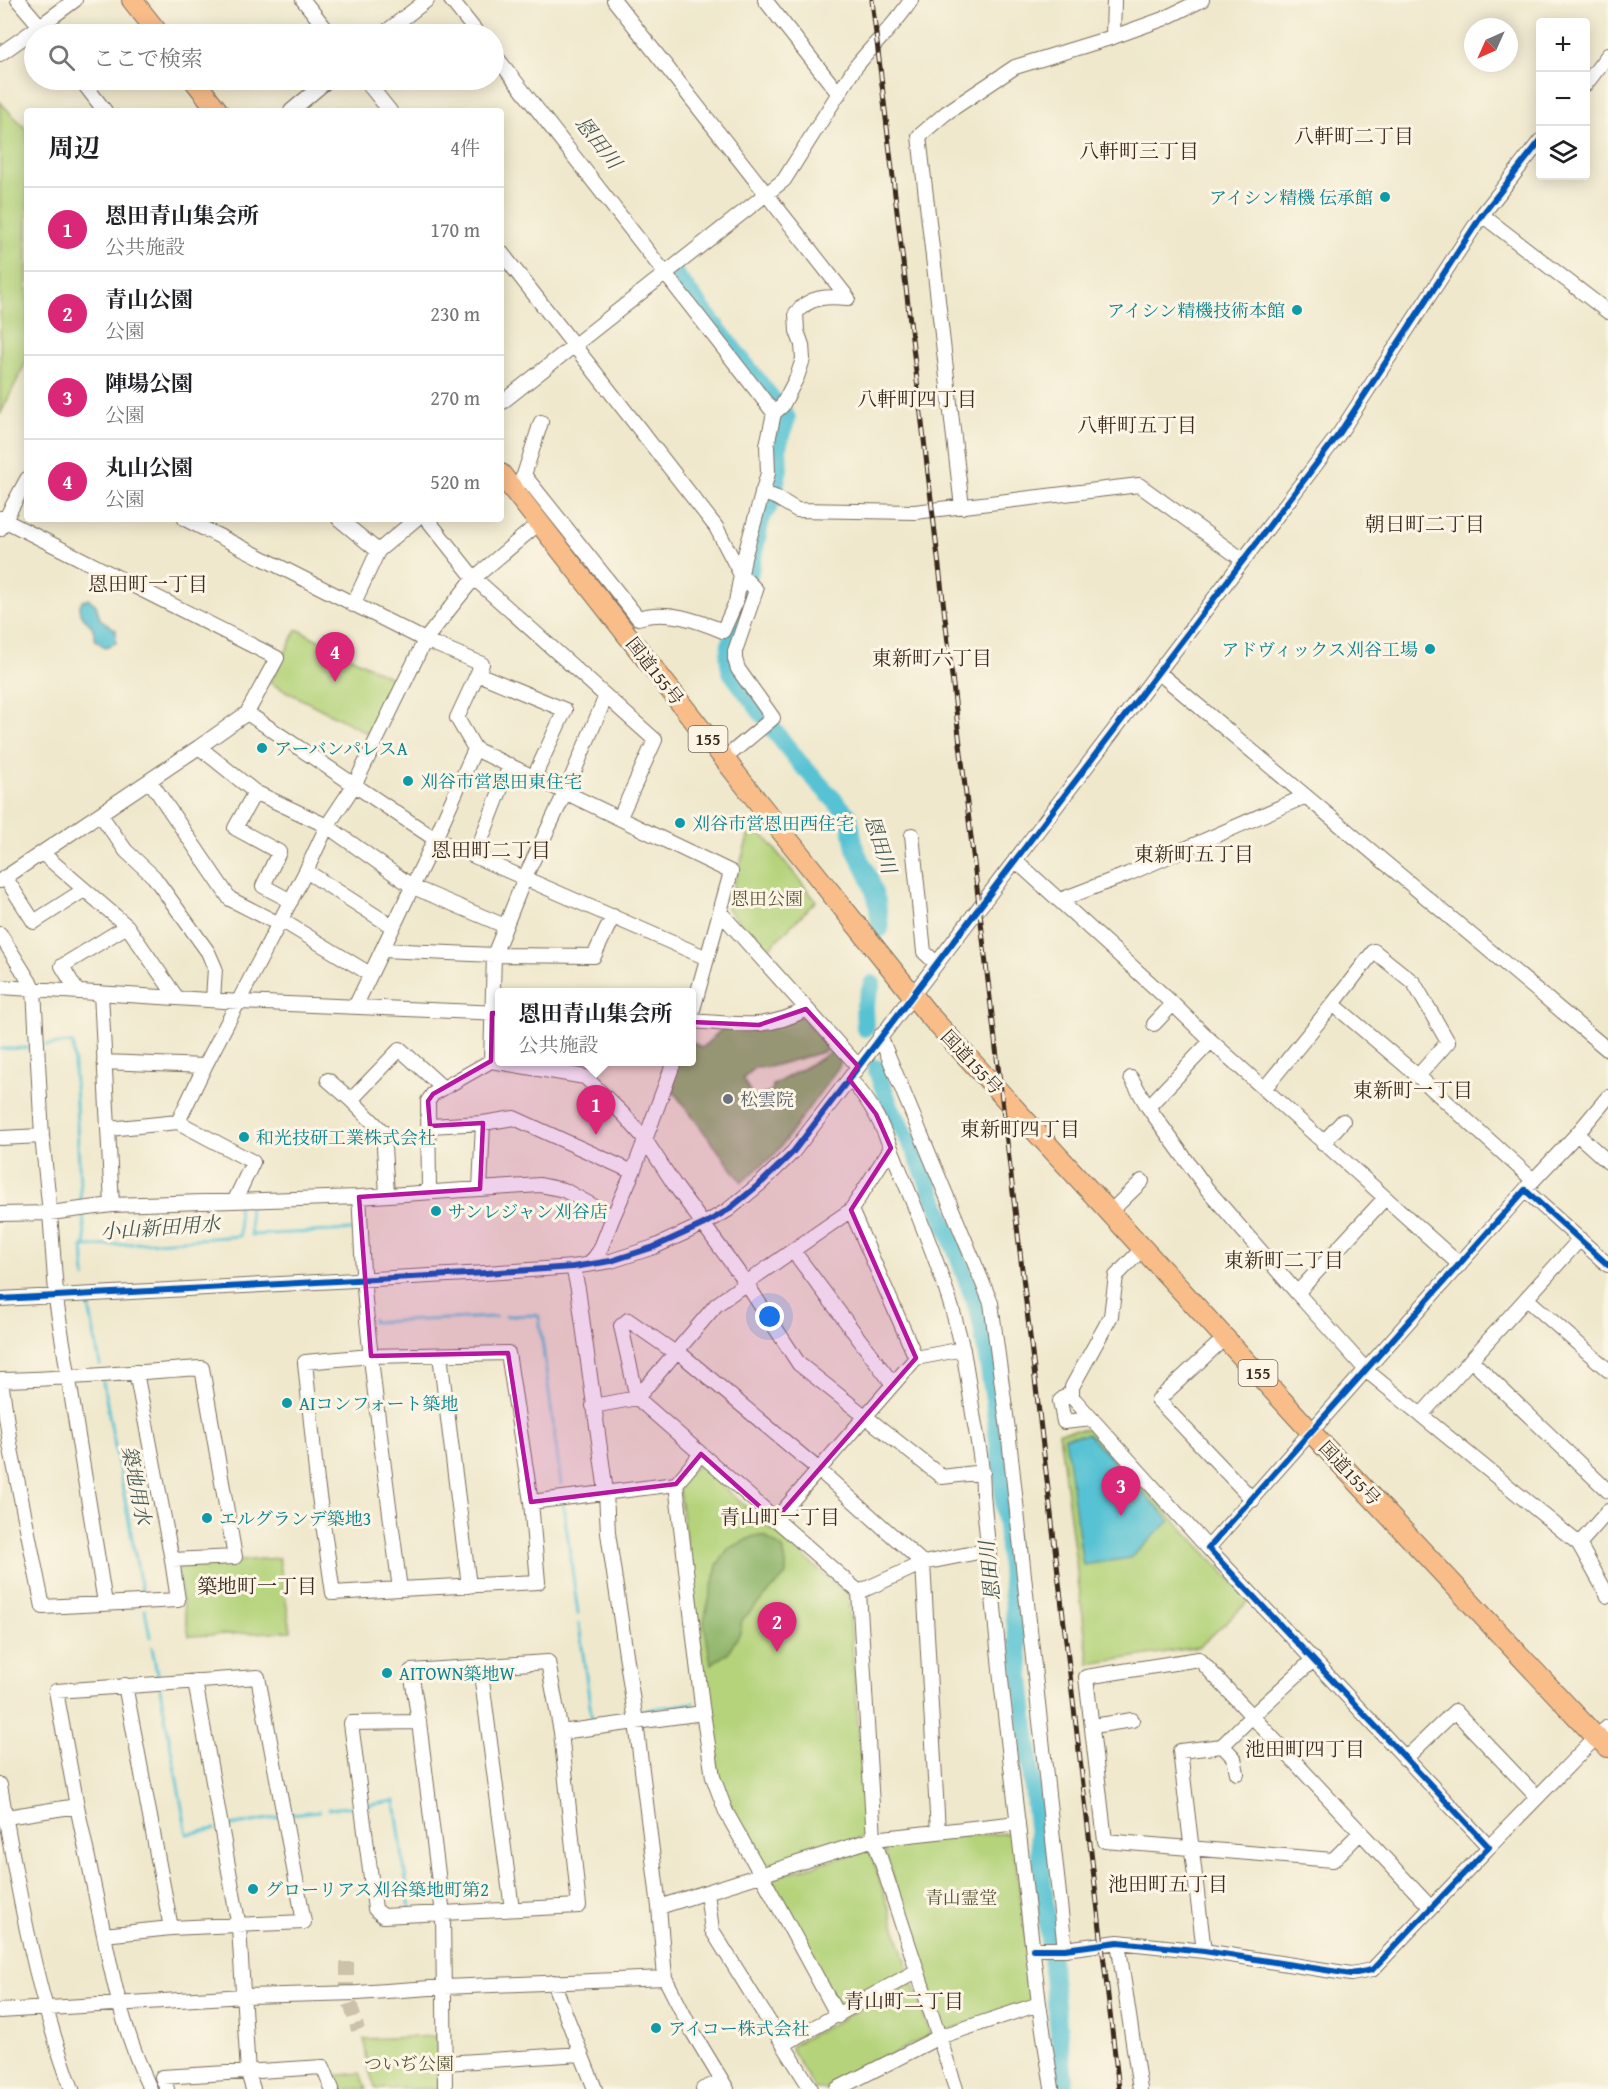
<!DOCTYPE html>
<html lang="ja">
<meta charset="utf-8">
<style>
body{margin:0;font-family:"Gentium Book Plus","Noto Serif JP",serif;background:#f6f6f6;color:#202124}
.controls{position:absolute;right:18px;top:18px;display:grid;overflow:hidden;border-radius:6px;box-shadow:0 3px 15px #0003}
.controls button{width:54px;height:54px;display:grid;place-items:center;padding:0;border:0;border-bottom:2px solid #e0e0e0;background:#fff;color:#202124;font:30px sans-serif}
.compass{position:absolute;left:1464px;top:18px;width:54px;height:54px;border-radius:50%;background:#fff;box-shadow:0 3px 15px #0003;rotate:225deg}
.you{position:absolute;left:770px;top:1317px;width:21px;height:21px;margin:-15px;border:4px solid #fff;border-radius:50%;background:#1a73e8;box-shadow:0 0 0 9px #1a73e833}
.badge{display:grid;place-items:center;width:39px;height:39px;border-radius:50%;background:#db2777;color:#fff;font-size:20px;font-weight:700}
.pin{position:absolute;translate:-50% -50px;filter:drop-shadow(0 2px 3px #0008)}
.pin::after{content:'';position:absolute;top:32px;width:21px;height:18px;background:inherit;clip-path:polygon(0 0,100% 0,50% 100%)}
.popup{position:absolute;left:495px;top:988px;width:201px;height:78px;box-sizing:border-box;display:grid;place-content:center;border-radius:6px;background:#fff;filter:drop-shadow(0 2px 4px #0005);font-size:20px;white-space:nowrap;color:#757577}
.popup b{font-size:22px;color:#202124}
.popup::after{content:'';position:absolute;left:50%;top:100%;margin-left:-12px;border:12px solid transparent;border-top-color:#fff}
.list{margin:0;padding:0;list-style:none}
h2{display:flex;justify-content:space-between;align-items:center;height:78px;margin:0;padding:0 24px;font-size:26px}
h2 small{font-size:20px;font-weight:400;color:#757577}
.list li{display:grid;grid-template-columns:39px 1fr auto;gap:18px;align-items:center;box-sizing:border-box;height:84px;padding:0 24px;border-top:2px solid #e0e0e0}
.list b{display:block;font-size:22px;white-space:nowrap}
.list p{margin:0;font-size:20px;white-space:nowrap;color:#757577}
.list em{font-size:20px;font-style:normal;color:#757577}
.icon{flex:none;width:33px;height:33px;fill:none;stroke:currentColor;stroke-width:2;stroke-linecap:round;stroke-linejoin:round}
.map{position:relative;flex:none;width:1608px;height:2089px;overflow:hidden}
.search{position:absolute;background:#fff;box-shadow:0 3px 15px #0003;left:24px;top:24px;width:480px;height:66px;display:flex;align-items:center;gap:15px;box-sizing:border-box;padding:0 21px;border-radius:33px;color:#757577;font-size:22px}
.panel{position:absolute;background:#fff;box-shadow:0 3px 15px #0003;left:24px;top:108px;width:480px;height:414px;border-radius:6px}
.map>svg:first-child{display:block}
.green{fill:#b4d37a;stroke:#787e4c;stroke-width:1.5}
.forest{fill:#8fb56a;stroke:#657044;stroke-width:1.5}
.water{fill:#57c2d3;stroke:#497678;stroke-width:1.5}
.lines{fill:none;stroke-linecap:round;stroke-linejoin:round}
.stream{stroke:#57c2d3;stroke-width:3}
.river{stroke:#57c2d3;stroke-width:18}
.minor-tunnel{stroke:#cbc2a9;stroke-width:14;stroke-dasharray:14 7;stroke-linecap:butt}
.minor-casing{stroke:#7a6c5b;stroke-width:16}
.highway-casing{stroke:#7a6c5b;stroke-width:22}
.minor{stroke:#fff;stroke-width:14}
.highway{stroke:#f8bd89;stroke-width:20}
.rail-casing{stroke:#3b2a1e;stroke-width:5}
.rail{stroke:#fcf5e5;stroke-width:3;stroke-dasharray:9;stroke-linecap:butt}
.cycleway-casing{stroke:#fcf5e5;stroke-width:10}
.cycleway{stroke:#0057b8;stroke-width:6}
.marked{fill:#b5179e;fill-opacity:0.2;stroke:#b5179e;stroke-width:4.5;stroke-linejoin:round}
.culture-dot{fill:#0f9aa8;stroke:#fcf5e5;stroke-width:2}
.worship-dot{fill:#6b7280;stroke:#fcf5e5;stroke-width:2}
.labels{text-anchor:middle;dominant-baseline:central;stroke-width:6;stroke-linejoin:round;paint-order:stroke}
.shield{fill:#fcf5e5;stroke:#75675a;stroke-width:1.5}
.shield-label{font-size:16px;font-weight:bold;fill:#3b2a1e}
.culture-label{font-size:18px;fill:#0d838f;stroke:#fcf5e5;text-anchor:start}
.street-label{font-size:18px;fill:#3b2a1e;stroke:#fcf5e5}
.park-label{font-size:18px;fill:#595435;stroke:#fcf5e5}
.worship-label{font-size:18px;fill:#5b616d;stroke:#fcf5e5;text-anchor:start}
.neighbourhood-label{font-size:20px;fill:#3b2a1e;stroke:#fcf5e5}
.water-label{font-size:20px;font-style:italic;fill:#435854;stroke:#fcf5e5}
</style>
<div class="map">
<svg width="1608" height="2089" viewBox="0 0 1608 2089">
<rect width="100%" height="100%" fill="#fcf5e5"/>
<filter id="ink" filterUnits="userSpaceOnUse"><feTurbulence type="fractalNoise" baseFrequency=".0167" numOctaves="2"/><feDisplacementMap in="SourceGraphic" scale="12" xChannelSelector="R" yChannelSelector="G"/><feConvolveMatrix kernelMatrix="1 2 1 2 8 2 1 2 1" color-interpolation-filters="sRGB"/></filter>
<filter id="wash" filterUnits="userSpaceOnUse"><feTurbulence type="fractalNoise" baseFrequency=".008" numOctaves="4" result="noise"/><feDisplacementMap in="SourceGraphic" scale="24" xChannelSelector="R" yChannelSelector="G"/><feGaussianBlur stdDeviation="1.35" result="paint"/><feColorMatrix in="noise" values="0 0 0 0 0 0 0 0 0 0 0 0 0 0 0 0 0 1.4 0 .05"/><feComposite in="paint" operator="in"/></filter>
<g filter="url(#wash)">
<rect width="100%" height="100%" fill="#efe8cc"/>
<path class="green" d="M0,102l27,28v230l-27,55z
M297,629l102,53 -26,54 -103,-53z
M757,827l59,74 -51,51 -38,-44 22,-74z
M1089,1429l161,171 -51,47 -110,17 -30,-232z
M694,1467h6l148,128 19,237 -6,6 -97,29 -33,-56 -15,-45 -38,-282z
M279,1558l12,73 -102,5 -13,-71z
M1010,1833l3,3 20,162 -3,6 -83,26 -4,-2 -59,-177 3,-5 56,-9z
M865,1850l6,4 38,116 -71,38 -67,-130z
M910,1983l4,2 16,49 -99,55h-16l-24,-40 1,-4z
M438,2036l1,53h-63l-8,-21 -4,-29z
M360,2073l7,16h-27l-6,-13z"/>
<path class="forest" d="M801,1016l28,31 -6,5 -54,15 -15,1 -11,11 11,20 18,-8 1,-6 52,-29 6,-6 9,10v5l-64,88 -34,29 -73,-96 9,-24h14v-20l10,6 21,-20z
M754,1536h10l19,13 3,14v12l-44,45 -2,13 -12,20 -17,11 -7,-43 13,-56 11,-16z"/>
<path class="water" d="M89,599l7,6 4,14 16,11v13l-11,4 -10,-7 -2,-12 -13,-15 -1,-6 3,-6z
M1088,1434l82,87 -40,37 -47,7 -18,-128z"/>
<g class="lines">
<path class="stream" d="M46,1045l25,-2 2,2 8,159
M0,1049l28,-1
M249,1205l2,30 100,-5
M83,1213l3,34 154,-11 -2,-30
M83,1245l2,33
M89,1306l11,59
M506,1316l31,-1 2,2 22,167
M373,1319v3l123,-5
M103,1382l39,210
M563,1502l15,112
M145,1610l5,27
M579,1624l13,96 29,-4
M152,1647l6,32
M160,1689l27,145 28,-5
M643,1710l51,-7
M366,1805l29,-4 15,109
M329,1809l27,-3
M290,1814l29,-3
M225,1827l55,-10
M155,2082l3,7"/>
<path class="river" d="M674,273l113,145 -9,28 1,23 -6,25
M749,575l13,-60 6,-7 4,-10
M747,588c-1,8 -1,17 -4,24 -8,21 -20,38 -12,60l32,43
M772,728l27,34 50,54 6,33 14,28 8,24 3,28
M865,1028l-1,-20 8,-24
M876,1068l13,36 26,48 40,96 25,68 14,84 21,221 50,468"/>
</g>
</g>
<g filter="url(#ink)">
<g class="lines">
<path class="minor-tunnel" d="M347,1962v31l11,37"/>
<g class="minor-casing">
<path id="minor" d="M18,0l22,26 35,-26
M303,0l27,34
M451,0l27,34
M765,0l74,94
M383,34l44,-34
M1113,37l50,-18 39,-19
M0,54l40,-28 7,8
M494,54l280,359
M81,80l24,31
M365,80l25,31
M1586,84l22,-29
M291,111l37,-31
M1482,215l126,97
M501,252l215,275 25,48 15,15 -21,61v8l3,10 35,49 -49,41
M501,403l283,-223 70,-111c18,-24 41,-43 57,-69
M524,475l114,143c28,-9 58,2 85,13l13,-29 8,-44 24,-85 -1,-28 7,-32 8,-7 15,-29 6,-18 -1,-14 -5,-14 -1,-18c14,-17 31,-17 52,-15l-234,-298
M520,482l4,-7 17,-53
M762,492l15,6 20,12 118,2 224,-27 104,75
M962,507l-43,-371 27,-23 69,-46 98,-30 1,-37
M0,518l277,140 -30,55 -48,34 56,45 72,34 86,61 92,39
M185,519l240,121 57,24 -25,54 18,31 256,123 -39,141
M339,519l39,32
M427,519l47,59 181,162 -35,77
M0,529l27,-50
M353,605l25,-54 38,-32
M1158,672l450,378
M478,674l87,36 -31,67
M247,713l188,126 272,119
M150,781l80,118 49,25
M255,792l-20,36 44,24 -16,34 28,15
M100,814l26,37 28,26 54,75 7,16 -2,32
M912,835l12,117 12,11
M42,853l85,73 50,72
M475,856l35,-91
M1015,860l158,144 38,37 249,224
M306,871l87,56
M5,877l29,45 50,-32
M0,881l199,-134
M1060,900l68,-26 178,-78
M720,912l138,154
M281,920l89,54
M0,934l34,55 8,147 8,77 7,93 48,297
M382,950l112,5 100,1 19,-40
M0,987l240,15 260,11
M77,991l-15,-25 65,-40
M101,993l11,212
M1333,1004l41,-53 40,32 34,59 -30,34
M355,1007l80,-168 40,-90
M692,1021c41,3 76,10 114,-12
M1154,1024l19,-20
M880,1036l111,267 17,127 57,519
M1211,1041l-63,66 59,82 90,104
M491,1061l3,-106 31,-78 40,-84 41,-97
M104,1062l101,4
M1131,1078l17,29
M849,1079c28,26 40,65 54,99 22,53 48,117 60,173 4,20 7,42 10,63 5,27 10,53 10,81l19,194 37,315 -100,33 17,52
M328,1080l23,20 32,32 4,62
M1264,1089l69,-85 85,72 115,104
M351,1100l49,-51 43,39
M178,1122l27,-56 101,-195 21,-45 28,-42 70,-144 49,-62 65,-55
M430,1126l53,-3 31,-5 119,54
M109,1129l69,-7 75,40 -18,38
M1577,1134l31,28
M0,1138l42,-2
M1323,1143l20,-22
M891,1148l-40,62 -105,73 53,81 143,113 41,-5
M1527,1187l50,-53 31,-37
M480,1189l3,-66
M429,1191l-1,-90 5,-7 58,-33 94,16 40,39 19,22 30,46 72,99 -30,22 -79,93 -44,8
M359,1197c3,41 3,83 8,123 9,90 21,180 33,269l-67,4 -16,-111 -12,-120 66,-6 137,-3 23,149 7,80 -138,7
M1385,1198l-88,95 70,78 212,173 29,52
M851,1210l65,148
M1110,1212l32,-31
M0,1214l50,-1 62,-8 247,-8 181,-12 24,5 49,27 -13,33 -10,14
M613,1217l20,-45 41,-110
M1143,1248l-27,28 -5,40 -39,71v10l136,151
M794,1252l98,131
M573,1267l5,22 28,203 2,41 28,189 23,185 6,71 27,53 35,58
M0,1299l486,-26 87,-6 38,-6 43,-14 50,-23 24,-14 34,-28 31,-30 56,-73 490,-645 143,-219 58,-74
M1527,1299l81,71
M1216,1346l-58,54 95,100
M676,1350l143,120 104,93 66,-13
M674,1352l-46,-32 -7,6 16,72 222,194 15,247 65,198 -102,52
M440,1355l29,231
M1472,1361l136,130
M136,1372l36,188 6,40 -135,7 -33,-163 -9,-64c68,-1 133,-8 201,-12l33,189 -63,3
M1071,1392l-11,9 4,21 28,-3
M1421,1415l159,-176
M676,1484l25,-30
M531,1502l145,-18 26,222 11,71 13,35 36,64 76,140
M775,1520l141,-162 47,-9
M1579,1544l29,-33
M859,1592l64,-29 15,269
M1314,1659l-62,57 -53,-57 -113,18 19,164 228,19 28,-28
M480,1666l32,243
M258,1677l46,245 -133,6 -67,7 -27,-129 -21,-115z
M195,1681l44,246 9,146 5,16
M125,1685l46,243
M419,1722l-68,1 24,186 8,7 196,-10 -18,-174 -13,-70 -137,9 8,51 24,192 2,175
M1093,1726l39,-6
M561,1732l142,-19
M1222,1745l12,13 3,15
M1405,1759l50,-48 82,86
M0,1785c17,100 36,209 72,304
M0,1818l77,-12
M1489,1847l107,-110 12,-10
M707,1893l5,37 99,159
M659,1907l215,-68 144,-16
M104,1935c11,55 22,102 46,154
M1118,1942l22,147
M1033,1949h32l53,-7 86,9 147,23 21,-4 117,-123 -281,-299 317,-358 83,75
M1204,1951l-24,-200 42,-5 30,-30 179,192
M553,1982l42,107
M1039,2004l13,84
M0,2011l244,-15 113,-3 88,-6 220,-9
M784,2044l133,-73
M445,2063l136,-9
M167,2089l-5,-12 161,-10 9,22
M703,2089l19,-8"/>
</g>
<g class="highway-casing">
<path id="highway" d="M132,0l27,34
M194,80l24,31
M501,474l257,328 169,211 396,432 273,292 12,10"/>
</g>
<use href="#minor" class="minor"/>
<use href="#highway" class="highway"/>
<g class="rail-casing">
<path id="rail" d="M872,0l247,2089"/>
</g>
<use href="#rail" class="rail"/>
<g class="cycleway-casing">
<path id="cycleway" d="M0,1299l486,-26 87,-6 38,-6 43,-14 50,-23 24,-14 34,-28 31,-30 56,-73 490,-645 143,-219 58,-74
M1033,1949h32l53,-7 86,9 147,23 21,-4 117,-123 -281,-299 317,-358 83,75"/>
</g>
<use href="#cycleway" class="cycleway"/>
</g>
</g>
<path class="marked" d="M806,1009l52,57 -9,13 27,35 15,34 -40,62 65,148 -141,162 -74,-66 -25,30 -145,18 -23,-149 -137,3 -12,-159 121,-8 3,-66 -53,3 -2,-25 5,-7 58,-33 1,-48 267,12z"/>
<g class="culture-dot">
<circle cx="1385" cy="197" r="6"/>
<circle cx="1297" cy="310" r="6"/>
<circle cx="1430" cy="649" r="6"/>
<circle cx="262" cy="748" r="6"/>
<circle cx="408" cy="781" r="6"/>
<circle cx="680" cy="823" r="6"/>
<circle cx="244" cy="1137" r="6"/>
<circle cx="436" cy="1211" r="6"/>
<circle cx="287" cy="1403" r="6"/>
<circle cx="207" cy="1518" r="6"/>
<circle cx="387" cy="1673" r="6"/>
<circle cx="253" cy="1889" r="6"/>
<circle cx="656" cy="2028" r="6"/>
</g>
<circle class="worship-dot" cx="728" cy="1099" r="6"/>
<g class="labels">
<g class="shield">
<rect x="688.5" y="726" width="39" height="26" rx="4.5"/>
<rect x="1238.5" y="1360" width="39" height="26" rx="4.5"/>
</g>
<g class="shield-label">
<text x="708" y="739">155</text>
<text x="1258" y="1373">155</text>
</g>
<g class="culture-label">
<text x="1373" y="197" text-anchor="end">アイシン精機 伝承館</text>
<text x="1285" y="310" text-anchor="end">アイシン精機技術本館</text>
<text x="1418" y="649" text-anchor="end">アドヴィックス刈谷工場</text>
<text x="274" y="748">アーバンパレスA</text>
<text x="420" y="781">刈谷市営恩田東住宅</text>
<text x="692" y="823">刈谷市営恩田西住宅</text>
<text x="256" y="1137">和光技研工業株式会社</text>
<text x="448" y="1211">サンレジャン刈谷店</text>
<text x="299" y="1403">AIコンフォート築地</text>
<text x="219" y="1518">エルグランデ築地3</text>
<text x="399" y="1673">AITOWN築地W</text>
<text x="265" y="1889">グローリアス刈谷築地町第2</text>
<text x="668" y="2028">アイコー株式会社</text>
</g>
<g class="street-label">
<text transform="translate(655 671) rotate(52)">国道155号</text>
<text transform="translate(972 1062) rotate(47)">国道155号</text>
<text transform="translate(1350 1473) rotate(47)">国道155号</text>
</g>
<g class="park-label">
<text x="767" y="898">恩田公園</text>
<text x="961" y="1897">青山霊堂</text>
<text x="409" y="2063">ついぢ公園</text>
</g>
<g class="worship-label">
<text x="740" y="1099">松雲院</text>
</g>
<g class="neighbourhood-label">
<text x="1354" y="135">八軒町二丁目</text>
<text x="1139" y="150">八軒町三丁目</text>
<text x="917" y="398">八軒町四丁目</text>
<text x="1137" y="424">八軒町五丁目</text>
<text x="1425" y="523">朝日町二丁目</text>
<text x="148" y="583">恩田町一丁目</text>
<text x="932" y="657">東新町六丁目</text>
<text x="491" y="849">恩田町二丁目</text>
<text x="1194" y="853">東新町五丁目</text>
<text x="1413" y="1089">東新町一丁目</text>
<text x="1020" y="1128">東新町四丁目</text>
<text x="1284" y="1259">東新町二丁目</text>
<text x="780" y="1516">青山町一丁目</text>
<text x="257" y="1585">築地町一丁目</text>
<text x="1305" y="1748">池田町四丁目</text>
<text x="1168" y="1883">池田町五丁目</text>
<text x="904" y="2000">青山町二丁目</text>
</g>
<g class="water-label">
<text transform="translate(599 142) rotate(52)">恩田川</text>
<text transform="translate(881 844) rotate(72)">恩田川</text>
<text transform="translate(160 1227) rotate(-4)">小山新田用水</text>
<text transform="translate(137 1485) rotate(79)">築地用水</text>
<text transform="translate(989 1571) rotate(-96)">恩田川</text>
</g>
</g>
</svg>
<div class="controls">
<button>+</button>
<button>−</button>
<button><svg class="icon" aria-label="layers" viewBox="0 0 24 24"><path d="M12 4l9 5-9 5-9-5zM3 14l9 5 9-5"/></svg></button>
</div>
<svg class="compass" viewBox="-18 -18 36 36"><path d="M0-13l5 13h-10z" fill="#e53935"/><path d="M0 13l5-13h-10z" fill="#757577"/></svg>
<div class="you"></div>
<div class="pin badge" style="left:596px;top:1135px">1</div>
<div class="popup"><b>恩田青山集会所</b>公共施設</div>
<div class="pin badge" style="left:777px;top:1652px">2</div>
<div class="pin badge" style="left:1121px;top:1516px">3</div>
<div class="pin badge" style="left:335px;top:682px">4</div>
<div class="search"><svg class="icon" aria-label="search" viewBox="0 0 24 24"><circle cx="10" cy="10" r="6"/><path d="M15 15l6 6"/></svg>ここで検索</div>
<section class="panel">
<h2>周辺<small>4件</small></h2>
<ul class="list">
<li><span class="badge">1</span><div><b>恩田青山集会所</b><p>公共施設</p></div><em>170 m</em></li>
<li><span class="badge">2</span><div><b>青山公園</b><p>公園</p></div><em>230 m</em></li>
<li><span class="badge">3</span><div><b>陣場公園</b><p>公園</p></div><em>270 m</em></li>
<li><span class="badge">4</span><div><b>丸山公園</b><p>公園</p></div><em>520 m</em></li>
</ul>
</section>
</div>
